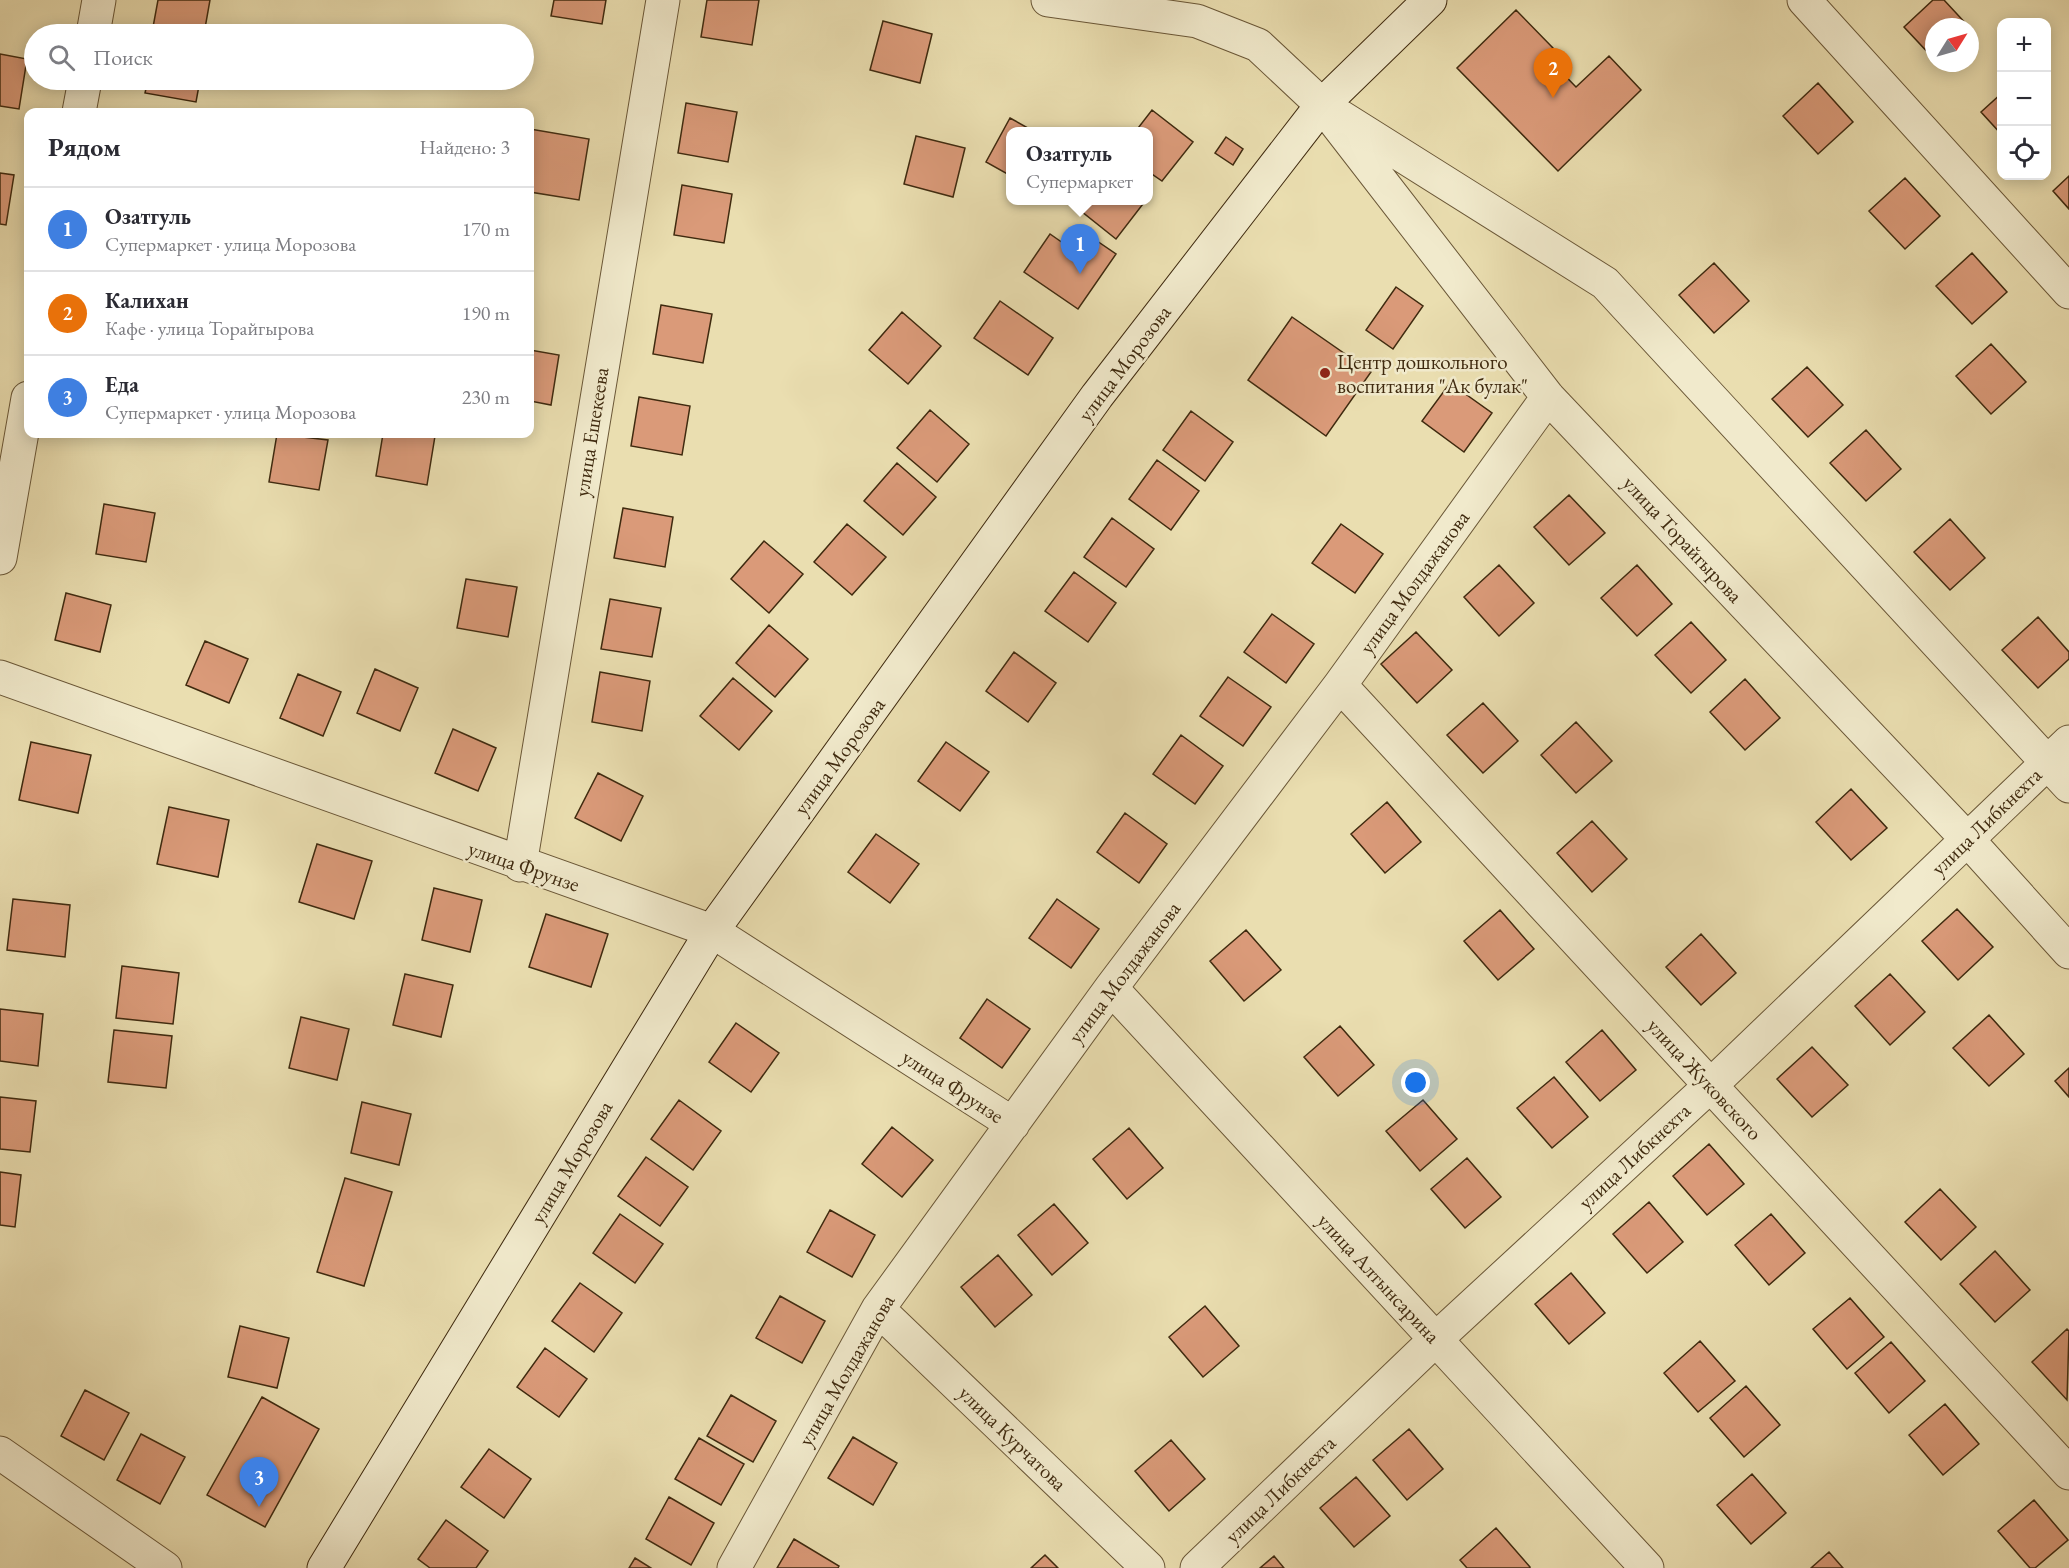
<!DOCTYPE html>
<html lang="ru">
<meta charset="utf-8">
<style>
body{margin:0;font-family:"EB Garamond",serif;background:#f7f7f7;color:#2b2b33}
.controls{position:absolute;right:18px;top:18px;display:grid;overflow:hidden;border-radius:12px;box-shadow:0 3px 15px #0003}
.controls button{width:54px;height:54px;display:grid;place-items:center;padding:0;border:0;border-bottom:2px solid #e1e1e2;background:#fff;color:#2b2b33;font:30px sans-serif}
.compass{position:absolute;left:1925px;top:18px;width:54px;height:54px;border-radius:50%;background:#fff;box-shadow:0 3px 15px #0003;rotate:53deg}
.you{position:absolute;left:1416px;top:1083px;width:21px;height:21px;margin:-15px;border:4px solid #fff;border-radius:50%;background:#1a73e8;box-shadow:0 0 0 9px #1a73e833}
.badge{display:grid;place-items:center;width:39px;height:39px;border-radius:50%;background:#1a73e8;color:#fff;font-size:20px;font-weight:700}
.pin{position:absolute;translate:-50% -50px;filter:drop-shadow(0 2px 3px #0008)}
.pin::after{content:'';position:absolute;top:32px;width:21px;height:18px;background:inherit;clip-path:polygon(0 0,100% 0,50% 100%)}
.popup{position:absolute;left:1006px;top:127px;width:147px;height:78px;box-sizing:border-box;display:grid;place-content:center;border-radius:12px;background:#fff;filter:drop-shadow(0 2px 4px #0005);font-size:20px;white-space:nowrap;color:#7c7c81}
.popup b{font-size:22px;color:#2b2b33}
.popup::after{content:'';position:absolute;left:50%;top:100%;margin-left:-12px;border:12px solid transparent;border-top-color:#fff}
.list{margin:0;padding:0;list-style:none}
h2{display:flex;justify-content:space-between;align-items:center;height:78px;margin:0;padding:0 24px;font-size:26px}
h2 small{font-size:20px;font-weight:400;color:#7c7c81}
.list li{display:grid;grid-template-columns:39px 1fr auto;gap:18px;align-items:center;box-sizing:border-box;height:84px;padding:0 24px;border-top:2px solid #e1e1e2}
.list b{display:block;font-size:22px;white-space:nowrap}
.list p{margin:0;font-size:20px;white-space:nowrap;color:#7c7c81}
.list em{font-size:20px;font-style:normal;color:#7c7c81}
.icon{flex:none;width:33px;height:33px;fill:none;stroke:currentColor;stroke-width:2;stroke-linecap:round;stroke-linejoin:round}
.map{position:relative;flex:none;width:2069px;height:1568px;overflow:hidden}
.search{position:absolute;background:#fff;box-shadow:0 3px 15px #0003;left:24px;top:24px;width:510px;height:66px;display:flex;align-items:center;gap:15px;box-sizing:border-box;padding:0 21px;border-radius:33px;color:#7c7c81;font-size:22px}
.panel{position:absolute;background:#fff;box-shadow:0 3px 15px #0003;left:24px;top:108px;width:510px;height:330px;border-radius:12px}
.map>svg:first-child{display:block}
.building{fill:#da9a79;stroke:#3f2a0f;stroke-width:1.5}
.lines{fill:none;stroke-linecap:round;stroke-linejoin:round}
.street-casing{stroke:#6a5737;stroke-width:35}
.secondary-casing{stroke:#3f2a0f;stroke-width:35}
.street{stroke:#f1eacc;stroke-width:33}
.secondary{stroke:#f1eacc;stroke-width:33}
.poi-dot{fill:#8f2418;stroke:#f1eacc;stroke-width:2}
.labels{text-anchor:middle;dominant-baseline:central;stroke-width:5;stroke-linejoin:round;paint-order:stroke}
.poi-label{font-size:21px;fill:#3f2a0f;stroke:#f1eacc;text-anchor:start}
.street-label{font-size:21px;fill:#3f2a0f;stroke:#f1eacc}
</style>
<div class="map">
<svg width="2069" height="1568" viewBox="0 0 2069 1568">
<rect width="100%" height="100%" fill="#eadeb0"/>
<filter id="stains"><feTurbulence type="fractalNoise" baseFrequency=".00333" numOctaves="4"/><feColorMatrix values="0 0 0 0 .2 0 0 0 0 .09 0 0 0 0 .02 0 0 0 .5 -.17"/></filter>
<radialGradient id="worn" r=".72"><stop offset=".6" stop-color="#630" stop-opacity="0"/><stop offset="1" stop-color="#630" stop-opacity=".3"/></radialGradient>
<path class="building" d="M158,0h52l-6,34 -51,-7z
M554,0h52l-4,24 -51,-8z
M707,0h52l-7,45 -51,-8z
M1933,0h11l25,27h-35v32l-30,-32z
M1516,10l37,38 -7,8 30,31 33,-31 32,34 -83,81 -101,-103z
M883,21l49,13 -12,49 -50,-13z
M0,54l27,5 -8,50 -19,-3z
M148,80h52l-4,22 -51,-9z
M405,80h52l-1,9z
M1818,83l35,39 -35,32 -35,-38z
M2002,93v42l-21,-23z
M686,103l51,9 -9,50 -50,-9z
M1152,110l41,32 -31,39 -13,-9v-40h-14z
M1010,118l25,14h-24v44l-25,-14z
M530,129l59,10 -10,61 -49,-8z
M916,136l49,12 -12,49 -49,-13z
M1226,137l17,12 -10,16 -18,-12z
M0,173l14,2 -8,50 -6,-1z
M2069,176v33l-16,-18z
M1905,178l35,38 -35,33 -36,-38z
M682,185l50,9 -8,49 -50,-8z
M1081,200h65l-30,39 -40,-32z
M1075,226l41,28 -38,55 -54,-37 26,-38 13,9z
M1972,253l35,39 -35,32 -36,-38z
M1714,263l35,38 -35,32 -35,-38z
M1396,287l27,19 -30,43 -27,-19z
M1000,301l53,37 -25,37 -54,-37z
M661,305l51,9 -9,49 -50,-9z
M902,312l39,34 -33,38 -39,-34z
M1292,317l79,55 -45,64 -78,-56z
M1991,344l35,38 -35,32 -35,-38z
M530,350l29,5 -8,50 -21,-4z
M1807,367l36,38 -35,32 -36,-38z
M1450,383l42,30 -28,39 -42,-31z
M639,397l51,9 -8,49 -51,-9z
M930,410l39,34 -32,38 -40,-34z
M1191,411l42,31 -28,39 -42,-31z
M1866,430l35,39 -35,32 -36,-38z
M277,434l51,6 -9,50 -50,-8z
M383,434l52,2 -8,49 -51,-9z
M1157,460l42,31 -28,39 -42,-31z
M897,463l39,34 -33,38 -39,-34z
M1569,495l36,38 -36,32 -35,-38z
M104,504l51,9 -9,49 -50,-8z
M623,508l50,9 -8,50 -51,-9z
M1112,518l42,31 -28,38 -42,-30z
M1950,519l35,39 -35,32 -36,-38z
M847,524l39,33 -34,38 -38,-33z
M1341,524l42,30 -28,39 -43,-30z
M764,541l39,33 -34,39 -38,-34z
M1499,565l35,38 -35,33 -35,-39z
M1637,565l35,39 -35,32 -36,-38z
M1074,572l42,31 -28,39 -43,-31z
M466,579l51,8 -9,50 -51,-9z
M66,593l45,12 -11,47 -45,-12z
M610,599l51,9 -9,49 -51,-8z
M1272,614l42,30 -28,39 -42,-31z
M2038,617l31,35v7l-31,29 -36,-38z
M1691,622l35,38 -35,33 -36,-38z
M769,625l39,34 -33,38 -39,-34z
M1416,632l36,38 -35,33 -36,-39z
M205,641l43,18 -19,44 -43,-18z
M1014,652l42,31 -28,39 -42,-31z
M375,669l43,19 -18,43 -43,-18z
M600,672l50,9 -8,50 -50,-9z
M298,674l43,18 -18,44 -43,-18z
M1228,677l43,30 -28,39 -43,-30z
M733,678l39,33 -33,39 -39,-34z
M1745,679l35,39 -35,32 -35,-38z
M1483,703l35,38 -35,32 -36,-38z
M1576,722l36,39 -36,32 -35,-38z
M453,729l43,19 -18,43 -43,-18z
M1181,735l42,31 -28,38 -42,-30z
M31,742l60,13 -13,58 -59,-13z
M946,742l43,30 -29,39 -42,-30z
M598,773l45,23 -22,45 -46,-23z
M1851,789l36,39 -36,32 -35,-38z
M1387,802l34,40 -36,31 -34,-39z
M169,807l60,13 -11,57 -61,-13z
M1125,813l42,31 -28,39 -42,-31z
M1592,821l35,38 -35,33 -35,-39z
M876,834l43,30 -29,39 -42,-31z
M317,844l55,17 -18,58 -55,-17z
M434,888l48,12 -12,52 -48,-12z
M13,899l57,6 -5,52 -58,-7z
M1057,899l42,30 -28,39 -42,-30z
M1957,909l36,38 -35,33 -36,-39z
M1500,910l34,39 -36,31 -34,-39z
M546,914l62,20 -17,53 -62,-20z
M1246,930l35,40 -37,31 -34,-40z
M1701,934l35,39 -35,32 -35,-38z
M122,966l57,7 -6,51 -57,-6z
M405,974l48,11 -12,52 -48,-12z
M1890,974l35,38 -35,33 -35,-39z
M987,999l43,30 -28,39 -42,-30z
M0,1009l43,5 -5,52 -38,-5z
M1989,1015l35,39 -35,32 -36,-38z
M301,1017l48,12 -12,51 -48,-12z
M736,1023l43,30 -28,39 -42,-30z
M1340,1026l34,39 -36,31 -34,-39z
M114,1030l58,6 -6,52 -58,-6z
M1602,1030l34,40 -36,31 -34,-39z
M1812,1047l36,38 -36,32 -35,-38z
M2069,1068v29l-14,-16z
M1554,1077l34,40 -36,31 -35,-40z
M0,1097l36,4 -6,51 -30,-3z
M679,1100l42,31 -28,39 -42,-31z
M1423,1100l34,39 -37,32 -34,-40z
M362,1102l49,12 -12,51 -48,-12z
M892,1127l41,33 -31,37 -40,-33z
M1129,1128l34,40 -36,31 -34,-40z
M1709,1144l35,40 -37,31 -34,-39z
M646,1157l42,30 -28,39 -42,-30z
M1467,1158l34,39 -36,31 -34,-39z
M0,1172l21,3 -6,52 -15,-2z
M345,1178l47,14 -28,94 -47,-14z
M1940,1189l36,38 -35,33 -36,-38z
M1649,1202l34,40 -36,31 -34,-39z
M1054,1204l34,39 -36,32 -34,-40z
M830,1210l45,25 -23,42 -45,-25z
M620,1214l43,30 -28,39 -42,-30z
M1771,1214l34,39 -36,32 -34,-40z
M1995,1251l35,39 -35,32 -35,-38z
M998,1255l34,40 -37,32 -34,-40z
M1571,1273l34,40 -36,31 -34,-40z
M580,1283l42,30 -28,39 -42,-31z
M780,1296l45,25 -23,42 -46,-25z
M1850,1298l34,39 -37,32 -34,-40z
M1205,1306l34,40 -36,31 -34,-40z
M240,1326l49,12 -12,50 -49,-11z
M2067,1329l2,2 -2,69 -35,-38z
M1700,1341l35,40 -37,31 -34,-39z
M1891,1342l34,39 -36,32 -34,-40z
M545,1348l42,31 -28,38 -42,-30z
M1746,1386l34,39 -36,32 -34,-39z
M85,1390l44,23 -25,47 -43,-24z
M731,1395l45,26 -23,41 -46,-26z
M262,1397l57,32 -54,98 -58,-32z
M1945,1404l34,40 -36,31 -34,-40z
M1409,1429l34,40 -36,31 -34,-40z
M141,1434l44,23 -25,47 -43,-24z
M853,1437l44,26 -24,42 -45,-27z
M699,1438l45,26 -23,41 -46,-26z
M1171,1440l34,39 -36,32 -34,-40z
M489,1449l42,30 -27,39 -43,-31z
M1752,1474l34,39 -35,31 -34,-39z
M1356,1477l34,39 -36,31 -34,-39z
M669,1497l45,26 -23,42 -45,-26z
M2034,1500l34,40 -33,28h-5l-32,-37z
M446,1520l42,31 -12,17h-46l-12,-9z
M1496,1528l34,39v1h-63l-7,-8z
M794,1539l45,27 -1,2h-61z
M1829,1552l14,16h-32z
M1045,1555l13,13h-27z
M1274,1556l10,12h-24z
M635,1558l16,10h-22z"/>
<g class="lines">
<g class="street-casing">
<path id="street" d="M1048,0l149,21 61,24 64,60 226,292 419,442 102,113
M1804,0l265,292
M93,34l6,-34
M79,112l6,-32
M1341,117l264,166 464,503
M0,558l28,-160
M0,677l712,254 301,193
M1340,685l729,788
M520,865l143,-865
M1111,988l536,580
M878,1309l270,259
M0,1453l165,115
M734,1568l144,-259 233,-321 229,-303 208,-288
M1197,1568l239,-229 275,-254 358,-343"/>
</g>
<g class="secondary-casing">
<path id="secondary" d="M324,1568l388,-637 385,-535 225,-291 108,-105"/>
</g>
<use href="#street" class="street"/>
<use href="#secondary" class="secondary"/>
</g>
<circle class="poi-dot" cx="1325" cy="373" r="6"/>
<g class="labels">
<g class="poi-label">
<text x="1337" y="361">Центр дошкольного<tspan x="1337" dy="24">воспитания "Ак булак"</tspan></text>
</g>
<g class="street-label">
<text transform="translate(1124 363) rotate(-53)">улица Морозова</text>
<text transform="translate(591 432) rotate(-81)">улица Ешекеева</text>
<text transform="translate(1683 539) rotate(47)">улица Торайгырова</text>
<text transform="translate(1414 582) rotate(-54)">улица Молдажанова</text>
<text transform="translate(839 756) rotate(-54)">улица Морозова</text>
<text transform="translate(1986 821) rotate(-44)">улица Либкнехта</text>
<text transform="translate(524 866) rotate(19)">улица Фрунзе</text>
<text transform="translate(1124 972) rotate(-53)">улица Молдажанова</text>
<text transform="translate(1705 1079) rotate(47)">улица Жуковского</text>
<text transform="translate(953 1086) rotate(33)">улица Фрунзе</text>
<text transform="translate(1634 1156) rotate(-43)">улица Либкнехта</text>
<text transform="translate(571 1162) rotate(-59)">улица Морозова</text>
<text transform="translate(1379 1278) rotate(47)">улица Алтынсарина</text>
<text transform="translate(846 1370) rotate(-60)">улица Молдажанова</text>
<text transform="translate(1013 1438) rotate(44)">улица Курчатова</text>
<text transform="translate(1280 1489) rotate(-44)">улица Либкнехта</text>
</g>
</g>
<rect width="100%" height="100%" filter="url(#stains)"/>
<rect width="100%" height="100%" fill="url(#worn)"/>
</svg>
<div class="controls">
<button>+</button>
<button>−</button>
<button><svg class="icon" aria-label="locate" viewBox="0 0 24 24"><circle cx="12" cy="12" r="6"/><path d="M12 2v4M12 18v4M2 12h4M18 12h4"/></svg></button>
</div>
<svg class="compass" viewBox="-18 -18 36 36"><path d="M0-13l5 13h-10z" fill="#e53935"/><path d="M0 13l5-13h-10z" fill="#7c7c81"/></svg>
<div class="you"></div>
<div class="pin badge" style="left:1080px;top:274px;background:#3f7fe0">1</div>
<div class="popup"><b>Oзатгуль</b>Супермаркет</div>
<div class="pin badge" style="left:1553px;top:98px;background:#e8710a">2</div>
<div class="pin badge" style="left:259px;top:1507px;background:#3f7fe0">3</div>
<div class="search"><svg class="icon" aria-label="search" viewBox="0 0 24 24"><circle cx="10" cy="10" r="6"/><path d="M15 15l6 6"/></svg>Поиск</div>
<section class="panel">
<h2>Рядом<small>Найдено: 3</small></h2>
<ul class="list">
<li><span class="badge" style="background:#3f7fe0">1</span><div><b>Oзатгуль</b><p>Супермаркет · улица Морозова</p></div><em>170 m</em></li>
<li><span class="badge" style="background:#e8710a">2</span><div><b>Калихан</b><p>Кафе · улица Торайгырова</p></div><em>190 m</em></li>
<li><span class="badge" style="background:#3f7fe0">3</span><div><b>Еда</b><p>Супермаркет · улица Морозова</p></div><em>230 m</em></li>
</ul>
</section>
</div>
